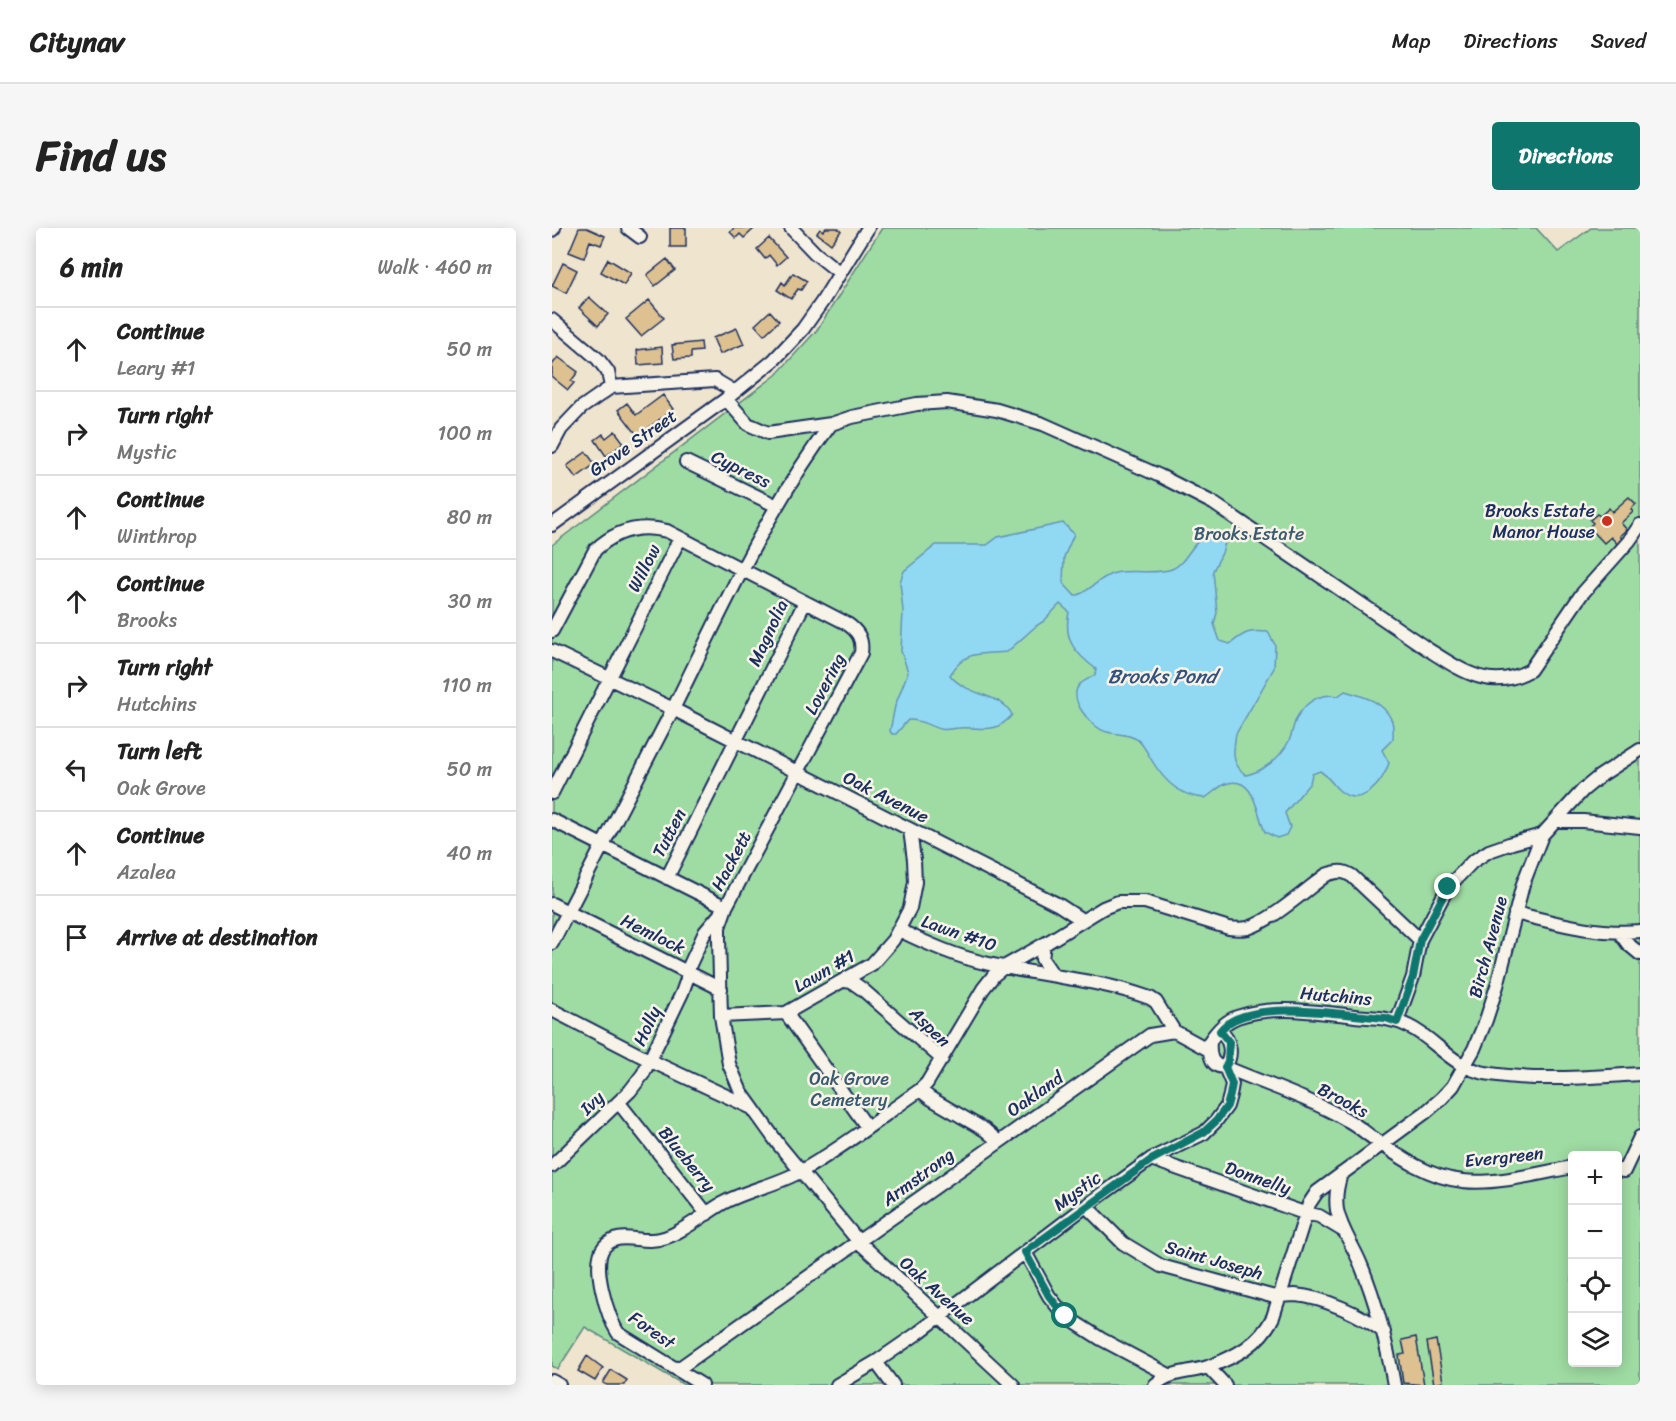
<!DOCTYPE html>
<meta charset="utf-8">
<style>
body{margin:0;font-family:Sriracha,sans-serif;background:#f6f6f6;color:#222}
.controls{position:absolute;right:18px;bottom:18px;display:grid;overflow:hidden;border-radius:6px;box-shadow:0 3px 15px #0003}
.controls button{width:54px;height:54px;display:grid;place-items:center;padding:0;border:0;border-bottom:2px solid #e0e0e0;background:#fff;color:#222;font:30px sans-serif}
.stop{position:absolute;width:18px;height:18px;margin:-14px;border:4px solid #0f766e;border-radius:50%;background:#fff}
.stop.end{background:#0f766e;border-color:#fff;box-shadow:0 2px 6px #0008}
.list{margin:0;padding:0;list-style:none}
h2{display:flex;justify-content:space-between;align-items:center;height:78px;margin:0;padding:0 24px;font-size:26px}
h2 small{font-size:20px;font-weight:400;color:#767676}
.list li{display:grid;grid-template-columns:39px 1fr auto;gap:18px;align-items:center;box-sizing:border-box;height:84px;padding:0 24px;border-top:2px solid #e0e0e0}
.list b{display:block;font-size:22px;white-space:nowrap}
.list p{margin:0;font-size:20px;white-space:nowrap;color:#767676}
.list em{font-size:20px;font-style:normal;color:#767676}
.icon{flex:none;width:33px;height:33px;fill:none;stroke:currentColor;stroke-width:2;stroke-linecap:round;stroke-linejoin:round}
.map{position:relative;flex:none;width:1088px;height:1157px;overflow:hidden;border-radius:6px}
header{display:flex;align-items:center;gap:36px;box-sizing:border-box;height:84px;padding:0 30px;background:#fff;border-bottom:2px solid #e0e0e0}
header strong{font-size:28px}
nav{display:flex;gap:33px;margin-inline-start:auto;font-size:21px}
.intro{display:flex;align-items:center;justify-content:space-between;box-sizing:border-box;height:144px;padding:0 36px}
h1{margin:0;font-size:42px}
.button{padding:15px 27px;border-radius:6px;background:#0f766e;color:#fff;font-size:21px;font-weight:700}
main{display:flex;gap:36px;padding:0 36px}
aside{flex:1;background:#fff;border-radius:6px;box-shadow:0 3px 15px #0003}
.map>svg:first-child{display:block}
.green{fill:#9fdca3;stroke:#5d8680;stroke-width:1.5;fill-rule:evenodd}
.water{fill:#91d8f3;stroke:#6294b7;stroke-width:1.5}
.building{fill:#ddc191;stroke:#1b2f5e;stroke-width:1.5}
.lines{fill:none;stroke-linecap:round;stroke-linejoin:round}
.minor-casing{stroke:#1b2f5e;stroke-width:16}
.minor{stroke:#f7f3e8;stroke-width:12}
.route{stroke:#0f766e;stroke-width:8}
.poi-dot{fill:#c8321e;stroke:#f7f3e8;stroke-width:2}
.labels{text-anchor:middle;dominant-baseline:central;stroke-width:5;stroke-linejoin:round;paint-order:stroke}
.street-label{font-size:18px;fill:#1b2f5e;stroke:#f7f3e8}
.poi-label{font-size:18px;fill:#1b2f5e;stroke:#f7f3e8;text-anchor:end}
.park-label{font-size:18px;fill:#3c5a6f;stroke:#f7f3e8}
.water-label{font-size:20px;font-style:italic;fill:#33517c;stroke:#f7f3e8}
</style>
<header>
<strong>Citynav</strong>
<nav><a>Map</a><a>Directions</a><a>Saved</a></nav>
</header>
<div class="intro"><h1>Find us</h1><a class="button">Directions</a></div>
<main>
<aside>
<h2>6 min<small>Walk · 460 m</small></h2>
<ul class="list">
<li><svg class="icon" aria-label="ahead" viewBox="0 0 24 24"><path d="M12 20V5M6 11l6-6 6 6"/></svg><div><b>Continue</b><p>Leary #1</p></div><em>50 m</em></li>
<li><svg class="icon" aria-label="right" viewBox="0 0 24 24"><path d="M7 20v-9h11M14 6l5 5-5 5"/></svg><div><b>Turn right</b><p>Mystic</p></div><em>100 m</em></li>
<li><svg class="icon" aria-label="ahead" viewBox="0 0 24 24"><path d="M12 20V5M6 11l6-6 6 6"/></svg><div><b>Continue</b><p>Winthrop</p></div><em>80 m</em></li>
<li><svg class="icon" aria-label="ahead" viewBox="0 0 24 24"><path d="M12 20V5M6 11l6-6 6 6"/></svg><div><b>Continue</b><p>Brooks</p></div><em>30 m</em></li>
<li><svg class="icon" aria-label="right" viewBox="0 0 24 24"><path d="M7 20v-9h11M14 6l5 5-5 5"/></svg><div><b>Turn right</b><p>Hutchins</p></div><em>110 m</em></li>
<li><svg class="icon" aria-label="left" viewBox="0 0 24 24"><path d="M17 20v-9H6M10 6l-5 5 5 5"/></svg><div><b>Turn left</b><p>Oak Grove</p></div><em>50 m</em></li>
<li><svg class="icon" aria-label="ahead" viewBox="0 0 24 24"><path d="M12 20V5M6 11l6-6 6 6"/></svg><div><b>Continue</b><p>Azalea</p></div><em>40 m</em></li>
<li><svg class="icon" aria-label="arrive" viewBox="0 0 24 24"><path d="M6 21V4h12l-3 4 3 4H6"/></svg><div><b>Arrive at destination</b></div></li>
</ul>
</aside>
<div class="map">
<svg width="1088" height="1157" viewBox="0 0 1088 1157">
<rect width="100%" height="100%" fill="#efe4ce"/>
<filter id="ink" filterUnits="userSpaceOnUse"><feTurbulence type="fractalNoise" baseFrequency=".0167" numOctaves="2"/><feDisplacementMap in="SourceGraphic" scale="12" xChannelSelector="R" yChannelSelector="G"/><feConvolveMatrix kernelMatrix="1 2 1 2 8 2 1 2 1" color-interpolation-filters="sRGB"/></filter>
<g filter="url(#ink)">
<path class="green" d="M330,0h654l22,24 33,-24h49v1157h-956l-99,-58 -27,42 -6,-3v-821l224,-170 41,-45zM1020,928h46v206h-46z"/>
<path class="water" d="M511,295l11,11 -10,23 -1,26 12,13c15,-4 25,-20 40,-23 19,-4 39,2 57,-4 14,-5 20,-28 36,-36l17,10 -3,10 -9,18 4,42 -3,11 6,17 10,3c15,-12 19,-14 38,-12l7,13 -1,23 -38,66c-3,17 -5,30 10,41 18,-4 34,-17 43,-34 4,-9 4,-19 10,-27 9,-14 23,-21 39,-18l7,-5c17,5 38,10 46,28 3,5 2,14 2,20l-11,11 7,13c-6,20 -28,46 -49,28 -9,-7 -9,-13 -20,-20l-8,3 -2,9 -25,30 5,14 -4,8 -9,3 -12,-6c-8,-17 -10,-59 -40,-48 -7,3 -13,10 -20,14 -25,-1 -42,-18 -54,-39 -4,-7 -7,-13 -13,-19 -10,-7 -20,-5 -31,-8 -14,-3 -40,-32 -28,-47 4,-4 11,-7 16,-10l1,-6c-21,-16 -33,-29 -27,-57l-9,-8 -16,17 -8,5 -29,26c-27,3 -41,-3 -57,23 17,22 53,18 62,40 -18,21 -30,11 -53,13 -6,0 -13,3 -19,1 -12,-3 -19,-10 -32,-9l-12,14h-4l-2,-3 5,-25 13,-34 -7,-21 2,-40 -3,-29 4,-11 32,-26h51l11,-8z"/>
<path class="building" d="M27,0h8l18,8 -4,9 -11,-4 -6,17 -15,-6z
M118,0h16v19h-16z
M182,0h21l-11,10 -4,-4 -4,4 -6,-6z
M274,0h11l4,3 -10,13 -14,-11 3,-4 3,2z
M217,10l17,19 -9,8 -8,-10 -4,4 -8,-10z
M56,31l23,14 -7,12 -23,-13z
M115,31l8,11 -20,16 -8,-11z
M11,35l14,7 -11,23 -14,-7z
M241,45l14,8 -6,9 -3,-1 -7,10 -14,-9 5,-8 3,3z
M37,69l19,17 -10,12 -19,-18z
M97,72l15,18 -23,18 -15,-17z
M218,83l9,10 -15,14 -9,-10z
M185,100l7,16 -24,10 -7,-16z
M149,114l1,9 -11,1v6l-17,1 -2,-14z
M110,119l1,16 -25,2 -1,-15z
M6,129l20,15 -7,9 3,2 -6,7 -16,-13v-12z
M111,167l10,14 -35,27 -20,-26 9,-7 9,12z
M63,203l9,12 -18,13 -11,-16 8,-6 3,4z
M34,224l9,12 -19,14 -9,-12z
M1077,269l7,7 -5,5 2,3 -12,11 6,7 -7,6 4,5 -5,5 -8,-9 -7,6 -15,-16 4,-4 -3,-3 7,-6 3,2 9,-8 3,4z
M864,1109l8,48 -21,-2 -4,-28 6,-1 -3,-14z
M884,1112l7,42 -9,2 -7,-42z
M35,1128l16,12 -8,13 -17,-10z
M59,1142l16,10 -3,5h-17l-4,-2z"/>
<g class="lines">
<g class="minor-casing">
<path id="minor" d="M76,0l12,9
M239,0l24,25 25,20
M0,2l2,-2
M0,92l46,39 10,13 3,15
M174,171l22,25 20,9 63,-9 21,-7 65,-13 30,-2 50,8 46,14 117,52 53,27 216,147c33,21 62,42 101,20l51,-75 48,-54 11,-16
M279,196c-65,87 -110,188 -158,285l386,196 23,15
M0,218l9,-17 20,-21 30,-21 104,-7 20,12
M134,234l91,44
M0,297l174,-126 47,-38 30,-32 19,-27 46,-74
M0,403l43,-81c21,-20 45,-26 72,-19l179,92c12,8 17,16 15,30l-135,254 -7,20v12l2,77 8,48 12,28 38,53 80,97 154,143
M0,423l121,58 -121,234
M0,565l128,-255
M0,592l174,87
M1003,593h28l57,6
M115,650l138,-276
M0,676l169,85
M963,685c41,10 83,22 125,18
M347,702c29,14 58,27 90,34 54,12 109,15 161,34l6,4 18,29
M1068,705l8,11 12,10
M492,716l-2,15 11,16
M293,753l7,1 10,7 80,70
M0,782l99,51 99,46
M234,785l81,114
M169,788l65,-3 86,-49 21,-24 17,-32 5,-26 -1,-22 -4,-30
M845,793l16,-44 7,-37 28,-53 24,-25 17,-11 23,-8 30,-8
M622,803l35,19
M668,803c11,9 13,24 5,36
M368,862l10,8 55,32 14,12 151,-107 24,-4
M67,875l88,111
M599,931l153,54 15,3 25,15
M0,938l78,-75 13,-17 39,-81 5,-14v-8l18,-39 16,-19
M1020,939c-31,6 -77,18 -109,14 -33,-3 -64,-24 -90,-43 -9,-6 -16,-13 -26,-18 -38,-22 -82,-36 -122,-53 -15,0 -16,-14 -15,-26 6,-9 16,-20 27,-24 36,-13 80,-5 118,-1 18,2 36,1 53,10 28,13 42,40 77,47 51,9 103,4 155,1
M1066,942l6,1 16,-34
M789,946c-4,12 -6,23 -4,36 4,20 17,37 24,55 16,39 26,79 33,120
M534,978l37,37 38,23 110,30c9,1 16,-1 24,-1 28,2 67,20 89,37
M473,1024l24,44 16,20 36,23 68,36
M324,1134l17,23
M656,1139l17,18
M126,1141l321,-227
M0,1153l7,4
M150,1157l-84,-52c-11,-17 -27,-70 -14,-86 13,-15 31,-6 47,-7 10,0 22,-5 30,-10 15,-8 28,-19 42,-27 26,-14 55,-18 80,-33 41,-23 78,-53 117,-80l7,-7 56,-94 11,-14 10,-8 44,-25 55,-34 15,-6h27l84,26c7,1 13,1 19,0 23,-7 58,-38 78,-53 11,-4 17,-5 26,1l68,64
M285,1157l39,-23 42,-29 168,-127 65,-47 53,-26 12,-12 11,-15 3,-11 2,-11 -7,-17
M603,1157c15,-14 34,-12 53,-18 27,-10 52,-23 65,-50l36,-113 8,-12 109,-80 16,-14 11,-12 21,-37 12,-29 11,-34 26,-102 19,-49 41,-45 17,-14 40,-26"/>
</g>
<use href="#minor" class="minor"/>
</g>
</g>
<g class="lines" filter="url(#ink)">
<path class="route" d="M513,1088l-16,-20 -24,-44 126,-92 53,-28 12,-11 11,-15 3,-11 2,-11 -7,-17 3,-5 1,-20 -9,-11c26,-35 126,-15 166,-13l11,4 16,-45 7,-37 28,-53"/>
</g>
<circle class="poi-dot" cx="1055" cy="293" r="6"/>
<g class="labels">
<g class="street-label">
<text transform="translate(81 215) rotate(-35)">Grove Street</text>
<text transform="translate(189 241) rotate(26)">Cypress</text>
<text transform="translate(92 340) rotate(-63)">Willow</text>
<text transform="translate(216 405) rotate(-65)">Magnolia</text>
<text transform="translate(273 456) rotate(-62)">Lovering</text>
<text transform="translate(334 569) rotate(27)">Oak Avenue</text>
<text transform="translate(117 605) rotate(-63)">Tutten</text>
<text transform="translate(179 633) rotate(-62)">Hackett</text>
<text transform="translate(407 705) rotate(19)">Lawn #10</text>
<text transform="translate(101 706) rotate(26)">Hemlock</text>
<text transform="translate(936 719) rotate(-75)">Birch Avenue</text>
<text transform="translate(272 743) rotate(-30)">Lawn #1</text>
<text transform="translate(784 768) rotate(5)">Hutchins</text>
<text transform="translate(95 798) rotate(-65)">Holly</text>
<text transform="translate(378 799) rotate(45)">Aspen</text>
<text transform="translate(483 866) rotate(-35)">Oakland</text>
<text transform="translate(791 872) rotate(28)">Brooks</text>
<text transform="translate(40 875) rotate(-44)">Ivy</text>
<text transform="translate(952 929) rotate(-6)">Evergreen</text>
<text transform="translate(135 931) rotate(51)">Blueberry</text>
<text transform="translate(366 949) rotate(-36)">Armstrong</text>
<text transform="translate(706 950) rotate(19)">Donnelly</text>
<text transform="translate(525 963) rotate(-36)">Mystic</text>
<text transform="translate(662 1032) rotate(16)">Saint Joseph</text>
<text transform="translate(385 1063) rotate(42)">Oak Avenue</text>
<text transform="translate(100 1102) rotate(35)">Forest</text>
</g>
<g class="poi-label">
<text x="1043" y="283">Brooks Estate<tspan x="1043" dy="21">Manor House</tspan></text>
</g>
<g class="park-label">
<text x="697" y="306">Brooks Estate</text>
<text x="297" y="851">Oak Grove<tspan x="297" dy="21">Cemetery</tspan></text>
</g>
<g class="water-label">
<text x="610" y="448">Brooks Pond</text>
</g>
</g>
</svg>
<div class="controls">
<button>+</button>
<button>−</button>
<button><svg class="icon" aria-label="locate" viewBox="0 0 24 24"><circle cx="12" cy="12" r="6"/><path d="M12 2v4M12 18v4M2 12h4M18 12h4"/></svg></button>
<button><svg class="icon" aria-label="layers" viewBox="0 0 24 24"><path d="M12 4l9 5-9 5-9-5zM3 14l9 5 9-5"/></svg></button>
</div>
<div class="stop" style="left:513px;top:1088px"></div>
<div class="stop end" style="left:896px;top:659px"></div>
</div>
</main>
